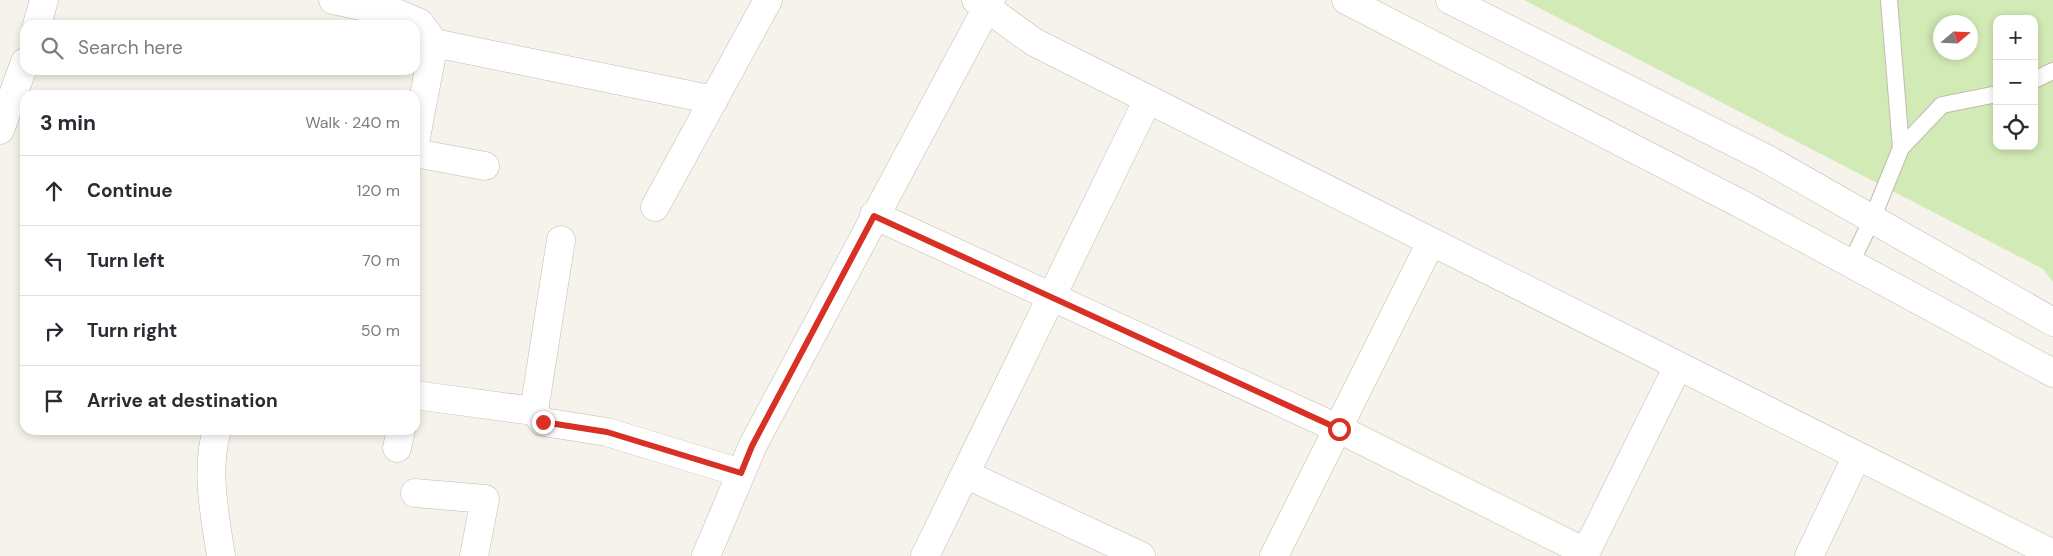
<!DOCTYPE html>
<meta charset="utf-8">
<style>
body{margin:0;font-family:"DM Sans",sans-serif;background:#f2f2f3;color:#2b2b33}
.controls{position:absolute;right:15px;top:15px;display:grid;overflow:hidden;border-radius:10px;box-shadow:0 2px 8px #0003}
.controls button{width:45px;height:45px;display:grid;place-items:center;padding:0;border:0;border-bottom:1px solid #e1e1e2;background:#fff;color:#2b2b33;font:25px sans-serif}
.compass{position:absolute;left:1933px;top:15px;width:45px;height:45px;border-radius:50%;background:#fff;box-shadow:0 2px 8px #0003;rotate:71deg}
.stop{position:absolute;width:15px;height:15px;margin:-11px;border:4px solid #d93025;border-radius:50%;background:#fff}
.stop.end{background:#d93025;border-color:#fff;box-shadow:0 1px 5px #0008}
.list{margin:0;padding:0;list-style:none}
h2{display:flex;justify-content:space-between;align-items:center;height:65px;margin:0;padding:0 20px;font-size:21px}
h2 small{font-size:16px;font-weight:400;color:#7c7c81}
.list li{display:grid;grid-template-columns:32px 1fr auto;gap:15px;align-items:center;box-sizing:border-box;height:70px;padding:0 20px;border-top:1px solid #e1e1e2}
.list b{display:block;font-size:19px;white-space:nowrap}
.list em{font-size:16px;font-style:normal;color:#7c7c81}
.icon{flex:none;width:28px;height:28px;fill:none;stroke:currentColor;stroke-width:2;stroke-linecap:round;stroke-linejoin:round}
.map{position:relative;flex:none;width:2053px;height:556px;overflow:hidden}
.search{position:absolute;background:#fff;box-shadow:0 2px 8px #0003;left:20px;top:20px;width:400px;height:55px;display:flex;align-items:center;gap:12px;box-sizing:border-box;padding:0 18px;border-radius:15px;color:#7c7c81;font-size:19px}
.panel{position:absolute;background:#fff;box-shadow:0 2px 8px #0003;left:20px;top:90px;width:400px;height:345px;border-radius:15px}
.map>svg:first-child{display:block}
.green{fill:#d2eab5;fill-rule:evenodd}
.lines{fill:none;stroke-linecap:round;stroke-linejoin:round}
.service-casing{stroke:#c2bbae;stroke-width:18}
.minor-casing{stroke:#c2bbae;stroke-width:29}
.tertiary-casing{stroke:#c2bbae;stroke-width:29}
.service{stroke:#fff;stroke-width:16}
.minor{stroke:#fff;stroke-width:28}
.tertiary{stroke:#fff;stroke-width:28}
.route{stroke:#d93025;stroke-width:6}
</style>
<div class="map">
<svg width="2053" height="556" viewBox="0 0 2053 556">
<rect width="100%" height="100%" fill="#f6f3ec"/>
<path class="green" d="M1524,0h529v282l-10,-13zM1997,19h37v127h-37zM1940,22h30v30h-30z"/>
<g class="lines">
<g class="service-casing">
<path id="service" d="M1889,0l12,148
M2034,80l19,-9
M1851,263l21,-44 29,-71 41,-43 55,-11"/>
</g>
<g class="minor-casing">
<path id="minor" d="M333,0l66,14 21,9 14,20 280,57
M976,0l58,42 1019,512
M37,25l7,-25
M0,130l25,-68
M415,143l19,-100
M415,153l70,13
M655,207l113,-207
M874,215l465,214 246,123
M561,240l-27,171 9,11 64,10 134,41
M415,395l119,16
M217,430c-12,40 -2,86 4,126
M397,448l4,-18
M965,474l176,82
M415,493l70,6 -11,57
M706,556l47,-111 238,-445
M925,556l223,-457
M1274,556l157,-314
M1584,556l94,-190
M1809,556l48,-100"/>
</g>
<g class="tertiary-casing">
<path id="tertiary" d="M1346,0l397,205 310,168
M1450,0l317,159 286,163"/>
</g>
<use href="#service" class="service"/>
<use href="#minor" class="minor"/>
<use href="#tertiary" class="tertiary"/>
</g>
<g class="lines">
<path class="route" d="M543,422l64,10 134,41 11,-27 122,-230 465,213"/>
</g>
</svg>
<div class="controls">
<button>+</button>
<button>−</button>
<button><svg class="icon" aria-label="locate" viewBox="0 0 24 24"><circle cx="12" cy="12" r="6"/><path d="M12 2v4M12 18v4M2 12h4M18 12h4"/></svg></button>
</div>
<svg class="compass" viewBox="-18 -18 36 36"><path d="M0-13l5 13h-10z" fill="#e53935"/><path d="M0 13l5-13h-10z" fill="#7c7c81"/></svg>
<div class="stop" style="left:1339px;top:429px"></div>
<div class="stop end" style="left:543px;top:422px"></div>
<div class="search"><svg class="icon" aria-label="search" viewBox="0 0 24 24"><circle cx="10" cy="10" r="6"/><path d="M15 15l6 6"/></svg>Search here</div>
<section class="panel">
<h2>3 min<small>Walk · 240 m</small></h2>
<ul class="list">
<li><svg class="icon" aria-label="ahead" viewBox="0 0 24 24"><path d="M12 20V5M6 11l6-6 6 6"/></svg><div><b>Continue</b></div><em>120 m</em></li>
<li><svg class="icon" aria-label="left" viewBox="0 0 24 24"><path d="M17 20v-9H6M10 6l-5 5 5 5"/></svg><div><b>Turn left</b></div><em>70 m</em></li>
<li><svg class="icon" aria-label="right" viewBox="0 0 24 24"><path d="M7 20v-9h11M14 6l5 5-5 5"/></svg><div><b>Turn right</b></div><em>50 m</em></li>
<li><svg class="icon" aria-label="arrive" viewBox="0 0 24 24"><path d="M6 21V4h12l-3 4 3 4H6"/></svg><div><b>Arrive at destination</b></div></li>
</ul>
</section>
</div>
